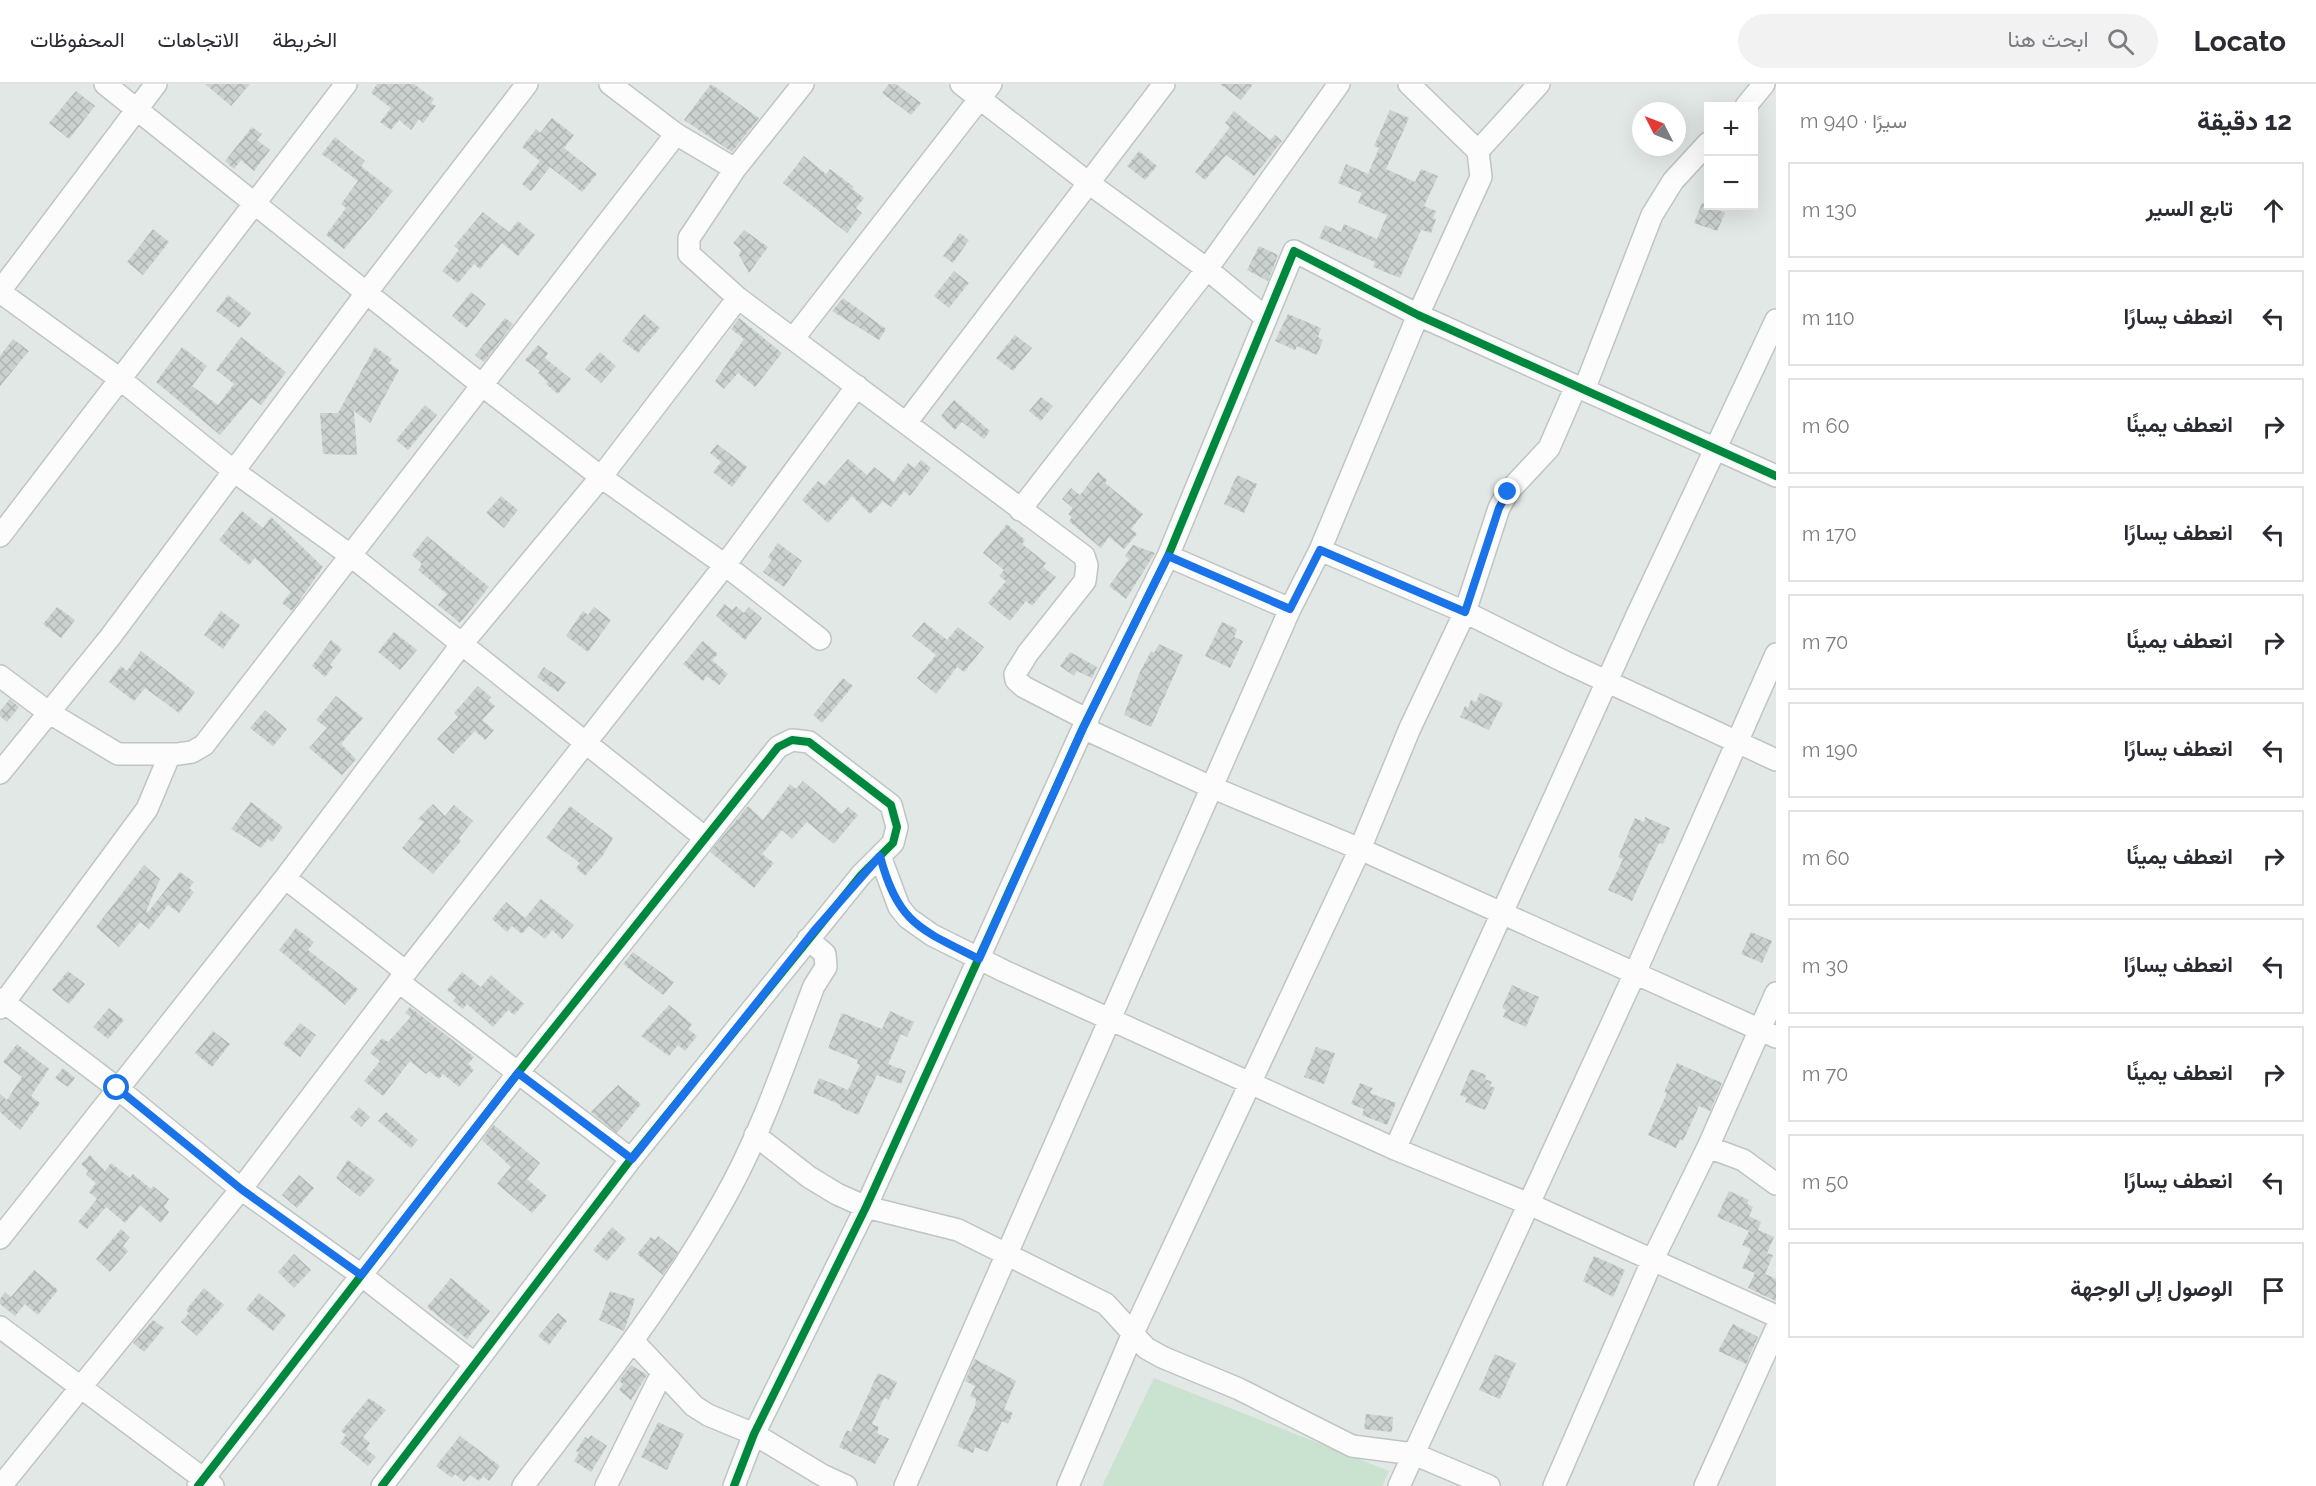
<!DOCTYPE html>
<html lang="ar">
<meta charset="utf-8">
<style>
body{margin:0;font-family:Raleway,Vazirmatn,sans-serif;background:#f2f2f3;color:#2b2b33;direction:rtl}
.controls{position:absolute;right:18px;top:18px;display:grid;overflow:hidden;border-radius:0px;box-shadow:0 6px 24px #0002}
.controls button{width:54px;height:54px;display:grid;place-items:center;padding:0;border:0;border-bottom:2px solid #e1e1e2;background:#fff;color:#2b2b33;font:30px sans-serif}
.compass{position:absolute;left:1632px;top:18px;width:54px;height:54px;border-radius:50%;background:#fff;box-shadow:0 6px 24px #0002;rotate:312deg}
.stop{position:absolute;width:18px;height:18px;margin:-14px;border:4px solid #1a73e8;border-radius:50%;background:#fff}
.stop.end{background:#1a73e8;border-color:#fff;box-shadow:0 2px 6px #0008}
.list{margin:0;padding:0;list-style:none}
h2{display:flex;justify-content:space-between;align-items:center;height:78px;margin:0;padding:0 24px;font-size:26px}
h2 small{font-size:20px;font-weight:400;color:#7c7c81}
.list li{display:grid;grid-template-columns:39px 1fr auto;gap:18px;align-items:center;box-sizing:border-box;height:96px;margin:0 12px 12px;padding:0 12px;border:2px solid #e1e1e2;border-radius:0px}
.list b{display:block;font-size:22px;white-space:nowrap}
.list em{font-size:20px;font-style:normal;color:#7c7c81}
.icon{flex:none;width:33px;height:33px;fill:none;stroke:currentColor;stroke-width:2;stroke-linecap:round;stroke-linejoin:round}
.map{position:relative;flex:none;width:1776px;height:1402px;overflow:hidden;direction:ltr}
header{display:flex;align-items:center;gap:36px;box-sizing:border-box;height:84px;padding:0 30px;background:#fff;border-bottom:2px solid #e1e1e2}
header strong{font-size:28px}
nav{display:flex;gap:33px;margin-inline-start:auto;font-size:21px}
.search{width:420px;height:54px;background:#f2f2f3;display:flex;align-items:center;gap:15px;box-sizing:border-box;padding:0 21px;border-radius:33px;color:#7c7c81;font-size:22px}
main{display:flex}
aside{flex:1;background:#fff}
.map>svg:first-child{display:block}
.green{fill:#cae2d0}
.building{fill:url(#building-cross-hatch)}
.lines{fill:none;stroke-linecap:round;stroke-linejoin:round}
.minor-casing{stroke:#bfc5c2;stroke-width:24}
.minor{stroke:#fbfcfb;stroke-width:21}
.cycleway-casing{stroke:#eff7f3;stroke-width:11}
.cycleway{stroke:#00873e;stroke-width:8}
.route{stroke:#1a73e8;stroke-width:8}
</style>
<header>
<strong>Locato</strong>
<div class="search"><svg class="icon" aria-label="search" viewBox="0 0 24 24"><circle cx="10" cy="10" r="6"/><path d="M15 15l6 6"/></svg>ابحث هنا</div>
<nav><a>الخريطة</a><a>الاتجاهات</a><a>المحفوظات</a></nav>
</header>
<main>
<aside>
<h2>12 دقيقة<small>سيرًا · 940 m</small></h2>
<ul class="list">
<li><svg class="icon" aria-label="ahead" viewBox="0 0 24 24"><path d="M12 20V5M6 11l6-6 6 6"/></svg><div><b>تابع السير</b></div><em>130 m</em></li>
<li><svg class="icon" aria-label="left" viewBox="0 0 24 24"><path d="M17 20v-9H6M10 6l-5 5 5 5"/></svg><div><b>انعطف يسارًا</b></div><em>110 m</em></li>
<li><svg class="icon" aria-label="right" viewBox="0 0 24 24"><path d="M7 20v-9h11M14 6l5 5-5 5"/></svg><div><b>انعطف يمينًا</b></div><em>60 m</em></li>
<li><svg class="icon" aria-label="left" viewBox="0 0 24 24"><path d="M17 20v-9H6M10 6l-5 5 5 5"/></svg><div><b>انعطف يسارًا</b></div><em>170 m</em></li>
<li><svg class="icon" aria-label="right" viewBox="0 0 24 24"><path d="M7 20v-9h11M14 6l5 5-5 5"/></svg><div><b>انعطف يمينًا</b></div><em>70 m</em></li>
<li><svg class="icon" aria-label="left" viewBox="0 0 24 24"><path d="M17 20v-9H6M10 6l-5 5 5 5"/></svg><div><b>انعطف يسارًا</b></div><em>190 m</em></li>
<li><svg class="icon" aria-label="right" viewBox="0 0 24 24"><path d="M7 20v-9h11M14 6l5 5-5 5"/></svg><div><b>انعطف يمينًا</b></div><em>60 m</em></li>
<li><svg class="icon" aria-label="left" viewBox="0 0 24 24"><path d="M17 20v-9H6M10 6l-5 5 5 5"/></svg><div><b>انعطف يسارًا</b></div><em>30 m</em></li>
<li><svg class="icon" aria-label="right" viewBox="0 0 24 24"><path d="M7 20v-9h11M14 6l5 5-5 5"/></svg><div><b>انعطف يمينًا</b></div><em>70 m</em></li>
<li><svg class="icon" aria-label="left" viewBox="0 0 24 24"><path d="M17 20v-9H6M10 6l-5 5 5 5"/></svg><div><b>انعطف يسارًا</b></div><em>50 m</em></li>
<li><svg class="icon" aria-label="arrive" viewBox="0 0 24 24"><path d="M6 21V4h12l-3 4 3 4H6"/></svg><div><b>الوصول إلى الوجهة</b></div></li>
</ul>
</aside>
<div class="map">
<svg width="1776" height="1402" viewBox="0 0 1776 1402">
<defs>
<pattern id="building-cross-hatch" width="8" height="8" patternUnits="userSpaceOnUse" patternTransform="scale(1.5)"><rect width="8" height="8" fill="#cad1ce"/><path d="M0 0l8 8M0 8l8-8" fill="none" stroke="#adb4b1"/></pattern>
</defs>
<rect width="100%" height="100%" fill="#e2e8e5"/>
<path class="green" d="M1154,1294l235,93 -7,15h-280z"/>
<path class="building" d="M205,0h45l-19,22z
M377,0h37l20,15 -3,4 5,3 -13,17 -4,-4 -8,11 -12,-10 -8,10 -11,-8 11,-14 -20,-15z
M711,0l48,34 -27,34 -48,-32z
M889,0h7l25,19 -10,12 -29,-22z
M1220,0h33l-12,16z
M76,7l19,15 -26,33 -20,-16z
M1390,26l19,8 -23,51 29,13 6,-13 17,7 -14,30 12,5 -3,7 3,1 -5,14 -10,-3 -21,48 -27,-11 2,-5 -56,-24 6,-13 16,7 3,-8 33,15 10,-24 -29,-12 4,-10 -24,-10 8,-19 22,10 11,-26 -5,-2z
M1234,27l36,29 5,-5 7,6 -28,35 -28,-21 -21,25 -10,-8 35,-45 -5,-4z
M552,34l22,17 -10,13 33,26 -15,18 -32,-25 -19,24 -9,-7 18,-23 -18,-14 14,-18 4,4z
M252,43l10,7 -5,6 13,10 -16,21 -13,-11 -7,9 -9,-8z
M335,53l30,24 -4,5 32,25 -49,58 -18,-14 20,-27 -5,-4 17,-23 -36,-27z
M1139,67l18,15 -12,14 -18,-14z
M804,72l22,18 4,-5 24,18 -2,2 12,9 -8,10 6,5 -15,20 -64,-50z
M1702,119l23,10 -8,18 -23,-8z
M483,128l26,20 9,-11 17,14 -17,21 -16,-13 -22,26 -6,-5 -16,19 -16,-12 17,-21 -5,-4z
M153,145l16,13 -26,33 -16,-13z
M744,146l24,17 -19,26 -10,-18 2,-5 -8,-7z
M960,149l9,7 -16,23 -10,-7z
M1259,162l19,9 -10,26 -21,-11z
M954,187l15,12 -20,25 -15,-12z
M471,208l15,12 -19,24 -15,-12z
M228,211l23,18 -12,15 -23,-17z
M843,214l43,31 -7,11 -47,-29z
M644,230l16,14 -22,25 -16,-12z
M1288,230l33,14 -3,9 5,3 -6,15 -20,-9 -2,4 -20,-9z
M505,234l8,6 -29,38 -9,-7z
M739,234l43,35 -27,34 -17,-14 -14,16 -9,-8 29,-42 -13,-10z
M1015,251l17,13 -19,23 -17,-13z
M241,253l45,35 -25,33 -10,-7 -31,37 -64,-53 26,-35 25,19 -15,20 26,19 16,-21 -18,-14z
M13,255l16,12 -29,35v-30z
M538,261l10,8 -3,5 26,21 -13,15 -12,-10 2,-2 -10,-9 2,-2 -15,-11z
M375,263l17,12 -3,4 10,7 -29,53 -16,-12 3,44 -34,-1 -3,-41h18z
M600,268l16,14 -15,17 -16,-14z
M1041,313l12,9 -12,15 -12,-10z
M954,316l36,31 -6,8 -22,-17 -7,8 -14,-14z
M425,321l12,10 -29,35 -12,-10z
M717,360l30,23 -15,20 -19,-15 8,-10 -11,-9z
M848,375l19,16 7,-8 20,15 14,-19 6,5 7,-8 10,8 -21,28 -6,-5 -13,16 -8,-6 -13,13 -18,-18 -24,27 -26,-23 16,-19 6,5z
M1098,388l9,8 -2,3 38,31 -12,15 6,5 -13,15 -15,-12 -8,11 -32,-27 3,-4 -4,-3 5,-6 -11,-9 9,-11 9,7z
M1237,391l20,9 -13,29 -20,-9z
M501,412l17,14 -14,18 -18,-15z
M242,427l21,17 8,-11 52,50 -31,44 -10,-8 9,-11 -36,-34 -6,7 -30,-25z
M1007,440l18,16 -3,4 24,19 -3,4 13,10 -24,29 -6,-5 -16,20 -22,-18 18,-22 -7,-5 5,-6 -21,-17z
M427,452l62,51 -29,36 -22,-18 9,-11 -29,-24 4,-6 -10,-9z
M778,459l24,18 -18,26 -21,-15 9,-12 -4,-3z
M1133,461l22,8 -29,46 -17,-13 20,-27 -4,-3z
M724,520l8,6 4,-4 8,7 5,-6 13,11 -17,22 -29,-24z
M57,523l18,13 -14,18 -18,-14z
M594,523l17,13 -23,32 -22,-16 17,-25 5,4z
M221,527l19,14 -17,24 -19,-14z
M924,538l23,18 11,-13 26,20 -20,25 -7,-5 -21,27 -19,-16 19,-23 -24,-19z
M1222,538l15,7 -3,8 9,4 -13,27 -25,-12z
M394,548l23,18 -17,20 -22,-18z
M331,556l11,9 -12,16 3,2 -8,10 -13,-11z
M703,557l15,13 -6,6 16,14 -9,11 -12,-9 -4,5 -20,-17z
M1159,560l24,11 -32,72 -27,-12 15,-41 12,-23 3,2z
M141,567l54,41 -16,21 -34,-25 -11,13 -25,-19 12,-16 6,5z
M1070,568l27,15 -5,11 -15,-7 -3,5 -14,-10z
M544,583l22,15 -8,10 -21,-15z
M843,594l10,8 -31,37 -9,-8z
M478,602l13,11 -3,3 7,6 -13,14 12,10 -9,10 -10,-9 -22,23 -16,-15 21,-22 -4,-4z
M1480,609l23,10 -14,27 -29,-13 5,-11 3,2 3,-8 5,2z
M336,612l27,22 -22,26 15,15 -14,16 -33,-27 18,-20 -11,-8z
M10,615l9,8 -12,15 -7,-6v-5z
M265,626l22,19 -14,17 -23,-18z
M803,697l39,33 6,-7 10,8 -24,29 -27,-22 -15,17 -10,-9 -20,24 12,9 -20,25 -44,-36 38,-46 15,14 27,-36 6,5z
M251,718l32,25 -11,15 -4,-3 -7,9 -30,-19z
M433,720l12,12 9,-11 19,16 -14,17 2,3 -28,33 -31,-26 22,-26 -6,-3z
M570,722l43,32 -10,17 -18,21 -9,-8 4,-5 -34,-25z
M1645,733l25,11 -7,16 -4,-1 -27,58 -24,-11 15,-31 -5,-2 17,-39 9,4z
M144,781l16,14 -14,32 2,1 32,-40 14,10 -5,6 5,4 -15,21 -11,-8 -19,24 -9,-7 -21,25 -23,-20z
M541,815l33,26 -12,14 -10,-9 -7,9 -16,-13 -7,8 -10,-8 -5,6 -15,-13 14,-17 19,16z
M296,844l18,14 -6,8 50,39 -13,16 -66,-55z
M1751,848l21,9 -10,22 -21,-9z
M633,868l41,30 -11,13 -40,-31z
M68,887l17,13 -16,20 -17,-14z
M462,888l19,15 10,-12 33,29 -10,11 -6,-5 -15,17 -26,-23 -4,5 -10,-8 3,-4 -9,-7z
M1512,901l27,12 -13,30 -23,-10 3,-7 -4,-2z
M669,921l23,19 -4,5 9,7 -12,15 -7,-6 -9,11 -28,-20z
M410,923l64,50 -6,7 6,6 -15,17 -16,-13 -4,5 -10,-8 -3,3 -16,-13 -27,35 -19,-15 16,-20 -10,-8 12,-15 6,4 23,-25 -6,-4z
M109,924l15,12 -16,19 -15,-12z
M890,927l24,11 -7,15 -6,-3 -13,30 18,7 -5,13 -24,-9 -19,40 -18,-8 1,-2 -28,-12 6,-15 29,12 12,-25 -3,-1 1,-4 -30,-12 14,-35 40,16z
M300,939l16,12 -16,22 -17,-13z
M213,947l17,13 -18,23 -17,-14z
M17,960l32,25 -18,27 9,7 -20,27 -20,-18v-18l7,6 15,-23 -19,-15z
M1316,963l19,6 -11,31 -20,-7z
M1677,979l45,20 -12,28 -11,-5 -16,35 -3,-2 -4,9 -28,-13 19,-42 -3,-1z
M63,984l12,10 -7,9 -13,-9z
M1471,985l15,6 -1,4 7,3 -2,4 5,2 -10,22 -20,-8 2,-4 -7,-3z
M1360,999l13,5 -3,5 26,10 -9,22 -25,-10 2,-6 -13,-5z
M618,1001l23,19 -24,29 -26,-21z
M359,1023l11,10 -9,10 -11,-10z
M386,1028l32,28 -7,8 -33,-27z
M494,1041l46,38 -13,16 20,17 -15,17 -35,-29 14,-17 -29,-27z
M90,1071l15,16 6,-8 19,15 3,-4 18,15 2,-3 16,13 -5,8 5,5 -8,11 -21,-18 -15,18 -19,-16 -19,22 -9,-7 19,-23 -8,-7 7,-9 -10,-8 2,-4 -7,-7z
M348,1076l27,20 -15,17 -24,-19z
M299,1091l15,13 -17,20 -15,-13z
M1729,1107l20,9 -2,4 6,3 -4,9 12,6 -3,8 16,7 -7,16 6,2 -8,19 11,5v22l-28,-13 7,-15 -13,-5 9,-19 -9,-4 7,-14 -32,-14z
M612,1143l14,12 -19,22 -14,-11z
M121,1145l9,8 -7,9 5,5 -18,21 -14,-13z
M658,1152l20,16 -15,23 -26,-21 14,-17 4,3z
M294,1170l17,16 -17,18 -16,-16z
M1594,1172l31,14 -12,27 -30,-16z
M34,1186l24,20 -20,25 -13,-11 -10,12 -15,-12v-5l5,-7 6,5z
M451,1194l39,33 -23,28 -40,-32z
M204,1204l20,17 -27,31 -16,-14 8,-9 -3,-3z
M610,1207l25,8 -11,32 -25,-11z
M259,1209l27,22 -13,16 -27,-22z
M558,1229l9,8 -18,24 -11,-9z
M153,1236l11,8 -20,24 -11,-9z
M1733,1240l25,13 -12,27 -28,-13z
M1495,1270l21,9 -16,36 -21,-9z
M975,1275l41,22 -12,28 9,4 -5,11 -6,-3 -14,31 -13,-5 -2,6 -16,-7 18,-40 1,-7 -6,-3 5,-10 -10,-5z
M631,1281l16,10 -16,25 -12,-10 4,-6 -4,-3z
M878,1289l19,9 -8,18 -5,-2 -12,26 7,3 -2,6 12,6 -14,25 -36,-17 8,-17 4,2z
M369,1314l17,12 -23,27 7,6 -4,6 10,8 -8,9 -28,-23 6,-8 -5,-4z
M1366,1330l27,3 -1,15 -28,-3z
M658,1338l26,12 -17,36 -26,-13z
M591,1351l16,11 -16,26 -17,-11 5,-8 -3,-2 9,-14 3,2z
M460,1352l40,30 -11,15 -6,-5 -4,5 -9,-6 -6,7 -9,-8 -3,4 -16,-12z"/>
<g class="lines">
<g class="minor-casing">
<path id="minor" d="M105,0l378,302 118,91 124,88 95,74
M610,0l66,50 59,35
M803,0l-68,85 -46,69v16l49,44 346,258 3,9 -2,16 -57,72 -13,21 1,6 8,7 64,33
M961,0l129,100 117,85 59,49
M1746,22l18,-22
M1478,67l61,-67
M0,207l156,-207
M0,208l120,87 115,93 115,83 354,282
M793,255l198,-255
M1584,306l68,-175 21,-34 35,-38
M906,339l258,-339
M1020,426l187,-241 132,-185
M0,452l346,-452
M1320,466l145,62 100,50 211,98
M1168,472l122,53
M0,592l48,36 70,42h60l14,-2 12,-7 472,-611
M1083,644l128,59 149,62 416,188
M0,689l111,-137 256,-344 160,-208
M880,772l19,51 9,11 24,17 72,36 391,178 134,55 247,112
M285,794l121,94
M399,898l232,177
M0,915l117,89 124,101 120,86 114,89
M0,924l147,-199 23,-55
M755,1051l54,42 28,17 29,13 92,23 148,74 40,44 16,9 77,32 113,57 62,8 75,32
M1708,1063l35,13 33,24
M1395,1065l242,-534 139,-295
M0,1154l285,-360 176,-233 140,-168 137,-179
M0,1243l213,159
M633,1257l61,65 14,9 46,19 68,41 24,11
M1,1402l240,-297 165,-217 319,-407 132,-179
M198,1402l320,-413 260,-326 14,-7 17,2 82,63 6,22 -4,16 -32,32 -230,284 -249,327
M523,1402c70,-92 142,-182 199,-283 39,-68 64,-144 92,-217l12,-19 -1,-13 -17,-15
M606,1402l56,-113
M734,1402l20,-52 112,-227 217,-479 85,-172 126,-305 124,64 358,161
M905,1402l385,-877 30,-59 98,-235 63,-138 -3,-26 -69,-67
M1068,1402l65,-153 227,-484 50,-121 55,-116 34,-104 9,-16 41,-44 27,-62
M1399,1402l236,-513 141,-319
M1554,1402l99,-227 55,-112 68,-154
M1705,1402l71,-157"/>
</g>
<use href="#minor" class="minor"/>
<g class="cycleway-casing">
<path id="cycleway" d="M198,1402l320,-413 260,-326 14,-7 17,2 82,63 6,22 -4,16 -32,32 -230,284 -249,327
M734,1402l20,-52 112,-227 217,-479 85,-172 126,-305 124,64 358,161"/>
</g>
<use href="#cycleway" class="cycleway"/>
</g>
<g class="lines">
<path class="route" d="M117,1004l124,101 120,86 157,-202 114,86 182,-228 66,-75c18,68 40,73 99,103l104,-231 85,-172 122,53 30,-59 145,62 34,-104 9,-16"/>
</g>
</svg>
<div class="controls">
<button>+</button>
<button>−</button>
</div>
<svg class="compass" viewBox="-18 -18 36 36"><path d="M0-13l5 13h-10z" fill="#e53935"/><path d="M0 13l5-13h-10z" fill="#7c7c81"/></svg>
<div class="stop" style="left:117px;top:1004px"></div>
<div class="stop end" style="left:1508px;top:408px"></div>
</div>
</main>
